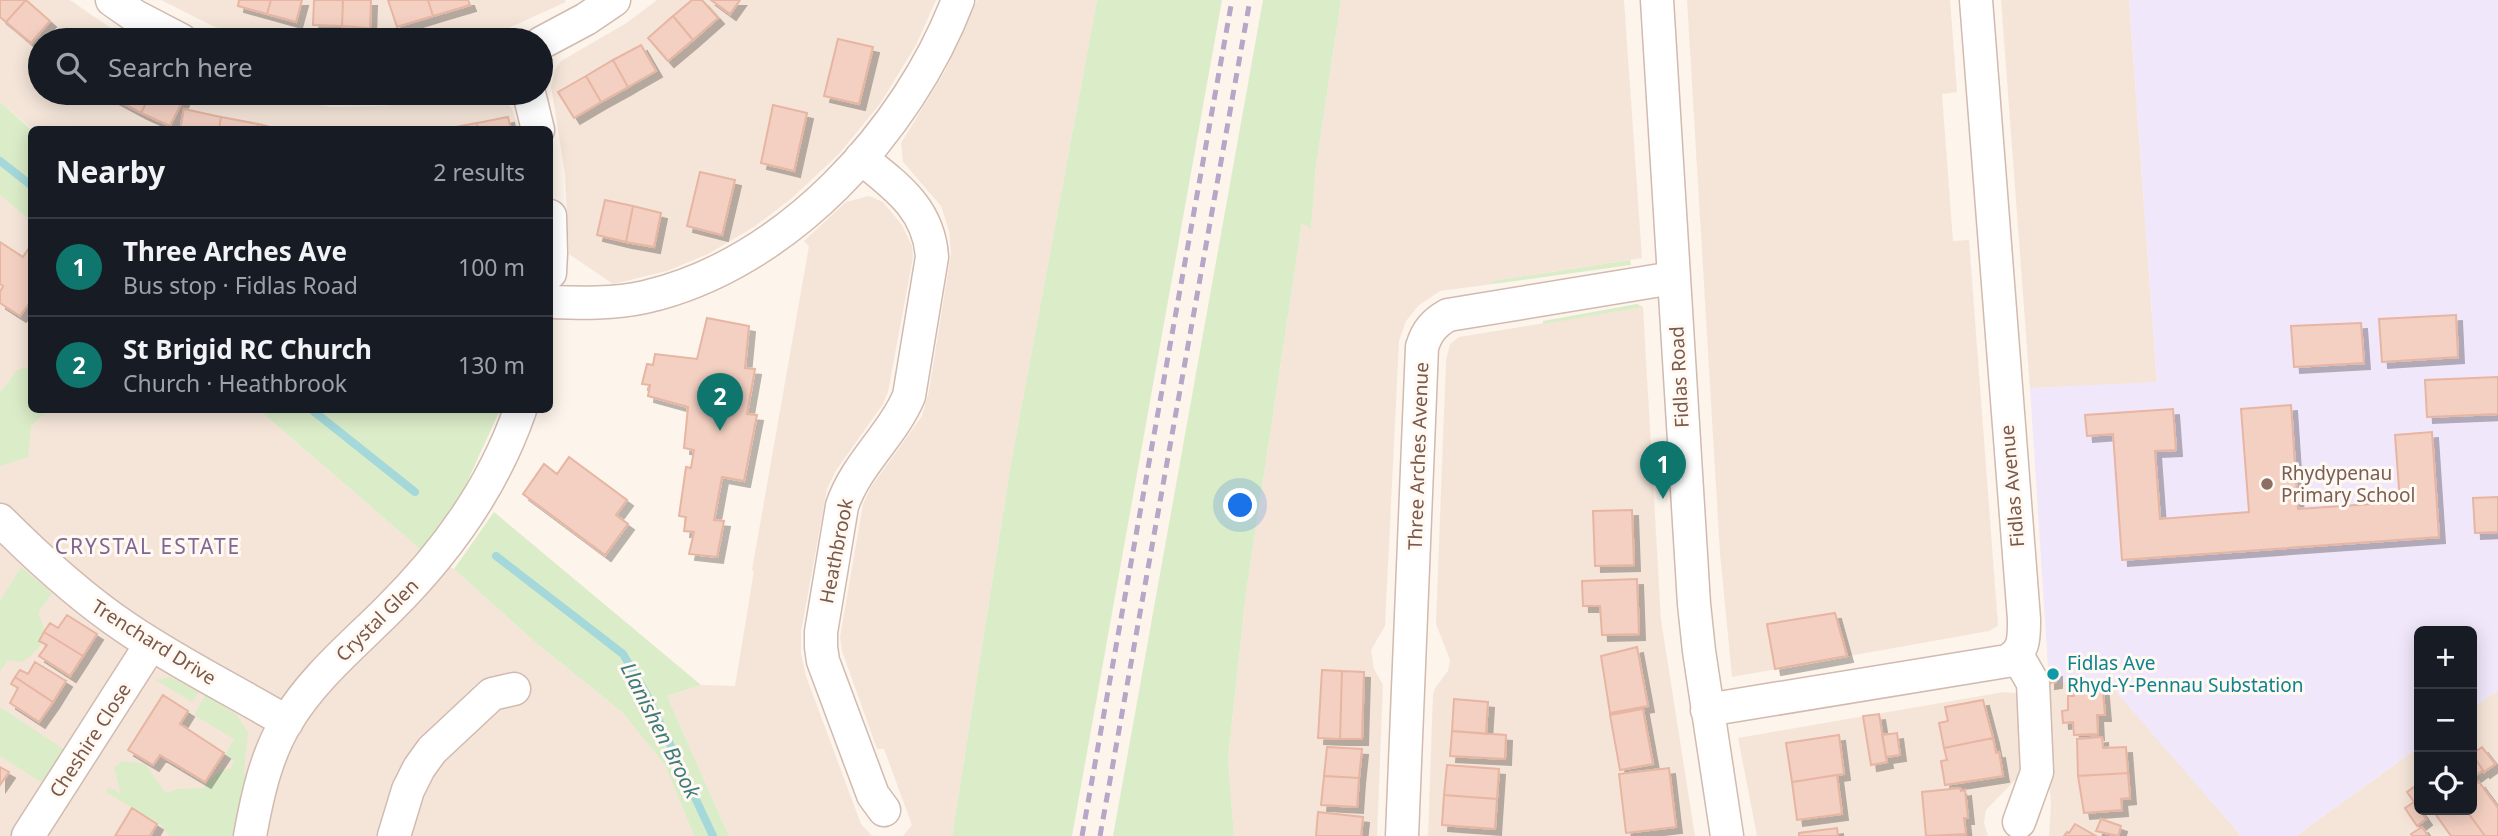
<!DOCTYPE html>
<meta charset="utf-8">
<style>
body{margin:0;font-family:"Noto Sans",sans-serif;background:#242831;color:#f1f3f6}
.controls{position:absolute;right:21px;bottom:21px;display:grid;overflow:hidden;border-radius:10px;box-shadow:0 4px 18px #0003}
.controls button{width:63px;height:63px;display:grid;place-items:center;padding:0;border:0;border-bottom:2px solid #363941;background:#171b24;color:#f1f3f6;font:35px sans-serif}
.you{position:absolute;left:1241px;top:506px;width:24px;height:24px;margin:-18px;border:5px solid #fff;border-radius:50%;background:#1a73e8;box-shadow:0 0 0 10px #1a73e833}
.badge{display:grid;place-items:center;width:46px;height:46px;border-radius:50%;background:#0f766e;color:#fff;font-size:23px;font-weight:700}
.pin{position:absolute;translate:-50% -58px;filter:drop-shadow(0 2px 4px #0008)}
.pin::after{content:'';position:absolute;top:37px;width:24px;height:21px;background:inherit;clip-path:polygon(0 0,100% 0,50% 100%)}
.list{margin:0;padding:0;list-style:none}
h2{display:flex;justify-content:space-between;align-items:center;height:91px;margin:0;padding:0 28px;font-size:30px}
h2 small{font-size:23px;font-weight:400;color:#9ea1a6}
.list li{display:grid;grid-template-columns:46px 1fr auto;gap:21px;align-items:center;box-sizing:border-box;height:98px;padding:0 28px;border-top:2px solid #363941}
.list b{display:block;font-size:26px;white-space:nowrap}
.list p{margin:0;font-size:23px;white-space:nowrap;color:#9ea1a6}
.list em{font-size:23px;font-style:normal;color:#9ea1a6}
.icon{flex:none;width:38px;height:38px;fill:none;stroke:currentColor;stroke-width:2;stroke-linecap:round;stroke-linejoin:round}
.map{position:relative;flex:none;width:2498px;height:836px;overflow:hidden}
.search{position:absolute;background:#171b24;box-shadow:0 4px 18px #0003;left:28px;top:28px;width:525px;height:77px;display:flex;align-items:center;gap:18px;box-sizing:border-box;padding:0 24px;border-radius:38px;color:#9ea1a6;font-size:26px}
.panel{position:absolute;background:#171b24;box-shadow:0 4px 18px #0003;left:28px;top:126px;width:525px;height:287px;border-radius:10px}
.map>svg:first-child{display:block}
.residential{fill:#f5e5d9}
.education{fill:#f1e7fa}
.green{fill:#dbecc8}
.lines{fill:none;stroke-linecap:round;stroke-linejoin:round}
.stream{stroke:#a4d8da;stroke-width:8}
.building{fill:#f3d0c2;stroke:#e7b5a2;stroke-width:2;filter:url(#shadow)}
.minor-casing{stroke:#d1baaf;stroke-width:35}
.minor{stroke:#fff;stroke-width:32}
.rail{stroke:#b6a7c9;stroke-width:5;stroke-dasharray:10 7;stroke-linecap:butt}
.education-dot{fill:#8d6e63;stroke:#fff9f2;stroke-width:2.5}
.culture-dot{fill:#0f9aa8;stroke:#fff9f2;stroke-width:2.5}
.labels{text-anchor:middle;dominant-baseline:central;stroke-width:6;stroke-linejoin:round;paint-order:stroke}
.street-label{font-size:19px;fill:#7a584c;stroke:#fff9f2}
.education-label{font-size:19px;fill:#785e54;stroke:#fff9f2;text-anchor:start}
.culture-label{font-size:19px;fill:#0d838f;stroke:#fff9f2;text-anchor:start}
.neighbourhood-label{font-size:21px;letter-spacing:2px;fill:#806595;stroke:#fff9f2}
.water-label{font-size:21px;font-style:italic;fill:#3f7c7f;stroke:#fff9f2}
</style>
<div class="map">
<svg width="2498" height="836" viewBox="0 0 2498 836">
<defs>
<filter id="shadow"><feDropShadow dx="6" dy="6" stdDeviation="0" flood-color="#0004"/></filter>
</defs>
<rect width="100%" height="100%" fill="#fdf4eb"/>
<path class="residential" d="M0,0h70l58,40h-88v53h212l25,6 55,8 52,-1 104,-13 15,6 9,10 7,20h-487l-32,-27z
M161,0h404l1,2 -71,32 -22,6h-222l-38,-14z
M657,0h279l-20,45 -36,59 -42,51 -46,43 -38,29 -46,27 -41,17 -54,13 -44,-30 -4,-80 -14,-88 4,-16 6,-9 64,-37z
M977,0h120l-86,463 -59,373h-49l9,-11 -28,-76h-7l-35,-98 -2,-14 23,-133 8,-17 51,-71 7,-25 22,-138 -2,-22 -8,-25 -38,-44 -2,-19 44,-72z
M1341,0h283l18,258 -149,23v3l-53,7 -21,14 -13,16 -7,20 -14,285 -14,24 3,19 9,16 -6,151h-143l-6,-77 18,-166 56,-370 9,5 5,-61z
M1687,0h263l7,92 -15,2 11,147 16,-1 29,386 -9,5 -257,46 -12,-124z
M2001,0h128l28,383 -127,5z
M0,195l31,26 1,189h227l162,140 33,19 81,73 87,70 43,53 29,71h-694z
M869,196l14,6 19,23 10,21 1,11 -25,135 -5,12 -48,68 -8,17 -26,143v21l5,23 55,148 11,12h-143l-62,-140 34,-11 34,1 19,-115 -2,-1 57,-324 -5,-5 42,-39z
M1643,307l18,313 34,216h-267l5,-141 2,-7 13,-17 2,-11 -14,-36 10,-264 4,-16 9,-7z
M2104,678l20,20 117,138h-192l2,-32 -8,-101 7,-5 -1,-15z
M2498,690v146h-202l123,-89v63h53v-101z
M2004,692l12,1 5,5 3,68 -5,10 -33,34 -2,13 4,13h-231l-19,-98z"/>
<path class="education" d="M2129,0h369v690l-26,19v-78h-53v116l-123,89h-55l-137,-158 -55,5 -19,-295 127,-6z"/>
<path class="green" d="M1097,0h125l-150,836h-120l59,-373z
M1263,0h78l-25,167 -5,62 -9,-6 -56,370 -18,166 6,77h-121z
M0,102l32,28 -1,91 -31,-26z
M1630,260l1,5 -138,19 -1,-3z
M1637,304l6,3 -100,17v-3z
M24,367l7,3 1,40h17l-18,16 -3,31 -28,9v-73l16,-22z
M259,410h241l-38,83 -41,57z
M494,512l207,173 -34,11 62,140h-35l-29,-71 -43,-53 -87,-70 -81,-73z
M21,567l31,26 -14,20c13,22 4,36 -16,49l-14,-2 -8,12v-71z
M171,677l28,15 -7,10 -36,-22z
M205,695l31,19 12,18 -4,41 9,10 -8,47 -14,6h-62l-8,-11 -55,-33 3,-5 12,7 -7,-26 8,-7 23,3 21,29 11,-4 26,-1c7,-8 15,-19 27,-19l4,-8 -9,-6 9,-16 -40,-24z
M0,707l68,45 -21,34 -47,-30z"/>
<g class="lines">
<path class="stream" d="M0,161l32,25
M312,410l103,82
M496,556l127,98 23,39 67,143"/>
</g>
<path class="building" d="M0,0h26l-20,22 -6,-5z
M26,0l24,21 -19,22 -25,-21z
M239,0h32l-4,14 -29,-8z
M271,0h31l-6,22 -29,-8z
M314,0h29l-1,26 -29,-1z
M343,0h28l-1,28 -28,-2z
M388,0h40l5,16 -36,11z
M428,0h40l2,5 -37,11z
M692,0h10l16,18 -25,22 -20,-24z
M711,0h29l-10,14z
M673,16l20,24 -25,21 -20,-23z
M57,30l16,10h-23z
M838,39l35,8 -14,57 -35,-8z
M641,45l15,26 -28,16 -15,-27z
M613,60l15,27 -27,15 -15,-26z
M586,76l15,26 -27,16 -16,-26z
M115,93h36l-10,20 -28,-15z
M151,93h17l15,7 -13,26 -29,-13z
M773,105l34,8 -13,58 -33,-8z
M184,109l37,8 -2,13h-39z
M221,117l37,7 -1,6h-38z
M508,117l3,13h-33l-1,-7z
M477,123l1,7h-33v-1z
M258,124l24,6h-25z
M700,172l35,8 -13,55 -35,-9z
M605,200l28,6 -7,36 -29,-7z
M633,206l28,7 -7,34 -28,-5z
M0,242l23,15 6,-9 3,1v50l-12,17 -20,-13v-11l3,-6 -3,-2z
M2456,315l2,42 -76,5 -3,-43z
M707,318l42,8 -4,42 10,1 -8,45 10,1 -13,66 -22,-4 -8,43 10,1 -7,36 -28,-3 5,-22 -10,-1 2,-14 -7,-1 7,-49 5,1 3,-18 -10,-2 4,-41 -40,-11 2,-11 -8,-1 5,-20 6,1 2,-11 42,5z
M2361,323l3,40 -70,4 -3,-41z
M2498,377v37l-71,3 -2,-37z
M2291,405l7,104 102,-7 -5,-67 37,-3 7,105 -317,23 -9,-126 -26,2 -2,-21 88,-6 3,41 -21,1 5,68 89,-7 -8,-103z
M569,457l58,43 -11,15 12,9 -23,31 -82,-61 21,-30 13,10z
M2498,497v35l-23,1 -2,-35z
M1632,510l2,55 -39,1 -2,-55z
M1637,579l2,55 -37,1 -2,-29h-17l-1,-25z
M1835,613l12,43 -72,13 -8,-45z
M67,615l30,19 -14,22 -39,-24 6,-9 8,5z
M44,632l39,24 -13,20 -31,-20 8,-11 -8,-4z
M1637,647l11,59 -38,7 -9,-57z
M35,662l31,19 -13,21 -38,-25 5,-7 8,4z
M1322,670l20,1 -2,68 -22,-1z
M1342,671l22,1 -2,67h-22z
M2049,671h7v11l-7,1z
M15,677l38,25 -14,20 -29,-19 8,-15 -7,-4z
M2102,681l3,34h-8l1,19 -24,1 -1,-13 -10,1 -1,-12 6,-1v-14h6l-1,-12z
M163,695l25,16 -8,13 44,29 -19,29 -45,-27 -7,10 -25,-15z
M1454,699l34,3 -2,32 -34,-3z
M1983,700l10,38 -49,10 -5,-25 9,-2 -3,-14z
M1643,709l10,55 -33,6 -10,-55z
M1879,714l8,48 -16,3 -8,-49z
M1452,731l54,4 -1,24 -55,-3z
M1897,733l3,22 -14,2 -4,-22z
M1839,735l5,39 -52,8 -6,-39z
M2102,737l1,11 23,-1 2,26 -50,3 -1,-37z
M1993,738l3,15 3,-1 4,24 -58,9 -4,-24 6,-1 -3,-12z
M1327,747l35,2 -3,29 -35,-2z
M2482,747l13,17 -11,8 -12,-18z
M2472,754l11,16 -11,8z
M1447,765l52,4 -2,30 -53,-4z
M0,767l9,5 -9,13z
M1669,768l7,59 -50,6 -7,-59z
M2128,773l2,25 -9,1 1,11 -38,3 -6,-37z
M1837,775l5,39 -45,6 -5,-38z
M1324,776l35,2 -2,29 -36,-2z
M2479,782l19,26v28h-13l-19,-26h6v-23z
M2418,784l1,2v23l-12,-17z
M1960,788l1,3 4,-1 3,28h-4l2,16 -40,2 -4,-44z
M1444,795l53,4 -2,30 -53,-4z
M2414,802l12,17 -9,7 -12,-18z
M132,808l25,16 -7,12h-35z
M2437,810h29l19,26h-34l-17,-24z
M1318,812l45,5 -2,19h-45z
M2101,819l20,7 -3,10 -22,-5z
M2075,824l21,12h-32l3,-4 2,1z
M2422,827l6,9h-16l-1,-2z
M1837,828l1,8h-39v-3z"/>
<g class="lines">
<g class="minor-casing">
<path id="minor" d="M112,0l23,16 46,24
M1657,0l37,604 5,47 28,185
M541,43l45,-24 28,-19
M529,93l9,37
M861,158c35,28 68,51 71,99l-23,139c-17,40 -53,68 -67,110l-21,126v15l2,14 50,134 11,15
M550,216l1,37 -1,20
M550,302c31,1 64,2 95,-5 141,-32 263,-166 313,-297
M0,520c39,39 79,76 125,107 51,35 108,63 162,95
M2017,655l16,28 4,89 -18,50
M1707,710l300,-49c18,-10 17,-23 17,-42l-48,-619
M28,836l123,-192
M250,836c7,-39 16,-81 37,-115 26,-43 65,-75 100,-110 59,-58 106,-123 133,-201
M394,836l14,-46 11,-22 13,-18 60,-56 22,-5
M1402,836l20,-489c5,-16 12,-24 26,-32l225,-37"/>
</g>
<use href="#minor" class="minor"/>
<path class="rail" d="M1082,836l150,-836
M1100,836l150,-836"/>
</g>
<circle class="education-dot" cx="2267" cy="484" r="7"/>
<circle class="culture-dot" cx="2053" cy="674" r="7"/>
<g class="labels">
<g class="street-label">
<text transform="translate(1679 377) rotate(-93)">Fidlas Road</text>
<text transform="translate(1418 456) rotate(-88)">Three Arches Avenue</text>
<text transform="translate(2012 486) rotate(-95)">Fidlas Avenue</text>
<text transform="translate(836 551) rotate(-79)">Heathbrook</text>
<text transform="translate(377 620) rotate(-45)">Crystal Glen</text>
<text transform="translate(154 642) rotate(32)">Trenchard Drive</text>
<text transform="translate(90 740) rotate(-57)">Cheshire Close</text>
</g>
<g class="education-label">
<text x="2281" y="473">Rhydypenau<tspan x="2281" dy="22">Primary School</tspan></text>
</g>
<g class="culture-label">
<text x="2067" y="663">Fidlas Ave<tspan x="2067" dy="22">Rhyd-Y-Pennau Substation</tspan></text>
</g>
<g class="neighbourhood-label">
<text x="148" y="546">CRYSTAL ESTATE</text>
</g>
<g class="water-label">
<text transform="translate(661 730) rotate(63)">Llanishen Brook</text>
</g>
</g>
</svg>
<div class="controls">
<button>+</button>
<button>−</button>
<button><svg class="icon" aria-label="locate" viewBox="0 0 24 24"><circle cx="12" cy="12" r="6"/><path d="M12 2v4M12 18v4M2 12h4M18 12h4"/></svg></button>
</div>
<div class="you"></div>
<div class="pin badge" style="left:1663px;top:499px">1</div>
<div class="pin badge" style="left:720px;top:431px">2</div>
<div class="search"><svg class="icon" aria-label="search" viewBox="0 0 24 24"><circle cx="10" cy="10" r="6"/><path d="M15 15l6 6"/></svg>Search here</div>
<section class="panel">
<h2>Nearby<small>2 results</small></h2>
<ul class="list">
<li><span class="badge">1</span><div><b>Three Arches Ave</b><p>Bus stop · Fidlas Road</p></div><em>100 m</em></li>
<li><span class="badge">2</span><div><b>St Brigid RC Church</b><p>Church · Heathbrook</p></div><em>130 m</em></li>
</ul>
</section>
</div>
